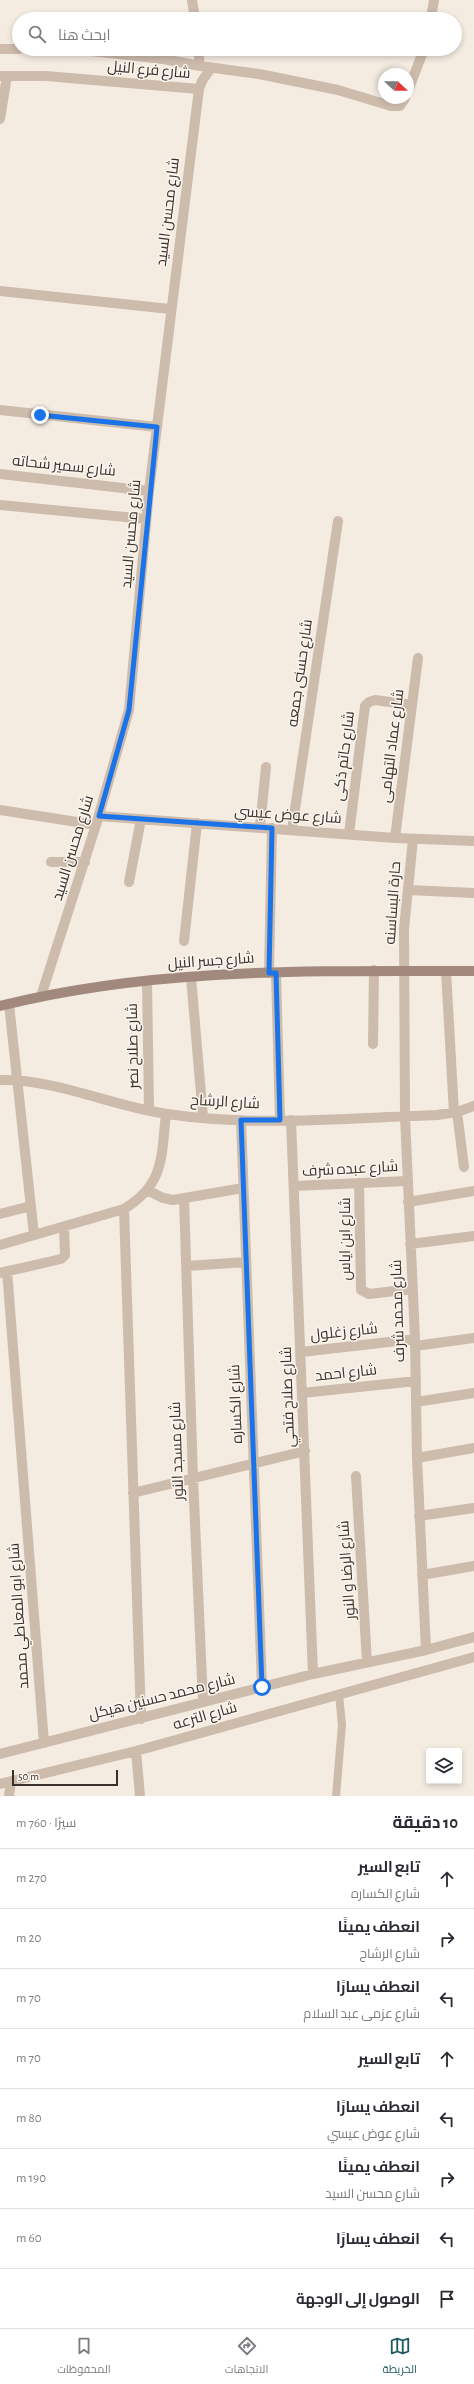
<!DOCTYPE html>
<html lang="ar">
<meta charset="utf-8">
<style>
body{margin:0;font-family:"Alegreya Sans",Cairo,sans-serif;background:#f7f7f7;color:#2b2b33;direction:rtl}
.controls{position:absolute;right:12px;bottom:12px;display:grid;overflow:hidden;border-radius:4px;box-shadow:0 2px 6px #0003}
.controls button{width:36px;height:36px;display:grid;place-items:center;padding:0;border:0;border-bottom:1px solid #e1e1e2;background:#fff;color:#2b2b33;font:20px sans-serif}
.compass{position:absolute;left:378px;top:68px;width:36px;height:36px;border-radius:50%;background:#fff;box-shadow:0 2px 6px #0003;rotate:112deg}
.scale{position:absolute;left:12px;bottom:10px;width:106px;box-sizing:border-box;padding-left:4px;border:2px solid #3b302b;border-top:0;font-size:11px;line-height:14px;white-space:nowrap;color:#3b302b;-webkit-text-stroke:3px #fbf5ee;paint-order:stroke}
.stop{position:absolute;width:12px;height:12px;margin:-9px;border:3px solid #1a73e8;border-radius:50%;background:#fff}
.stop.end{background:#1a73e8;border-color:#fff;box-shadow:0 1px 4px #0008}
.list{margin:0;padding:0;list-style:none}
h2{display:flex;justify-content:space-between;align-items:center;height:52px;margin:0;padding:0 16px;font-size:17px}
h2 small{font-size:13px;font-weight:400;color:#7c7c81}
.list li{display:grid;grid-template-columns:26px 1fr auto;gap:12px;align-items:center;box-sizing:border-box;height:60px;padding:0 16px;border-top:1px solid #e1e1e2}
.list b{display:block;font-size:15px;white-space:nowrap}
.list p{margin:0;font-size:13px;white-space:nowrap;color:#7c7c81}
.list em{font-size:13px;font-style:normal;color:#7c7c81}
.icon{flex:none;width:22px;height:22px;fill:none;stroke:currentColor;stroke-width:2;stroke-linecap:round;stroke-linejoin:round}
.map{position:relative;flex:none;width:474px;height:1796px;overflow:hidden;direction:ltr}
.search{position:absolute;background:#fff;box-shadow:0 2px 6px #0003;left:12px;right:12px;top:12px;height:44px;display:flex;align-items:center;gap:10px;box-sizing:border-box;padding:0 14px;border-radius:22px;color:#7c7c81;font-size:15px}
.sheet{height:532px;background:#fff}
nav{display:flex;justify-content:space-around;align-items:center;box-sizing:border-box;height:56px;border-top:1px solid #e1e1e2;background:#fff;font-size:11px;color:#7c7c81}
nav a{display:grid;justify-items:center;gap:2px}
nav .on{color:#1f5a5e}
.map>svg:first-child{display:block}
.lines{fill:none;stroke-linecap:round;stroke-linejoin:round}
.lane{stroke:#cdbbac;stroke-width:8}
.street{stroke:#cdbbac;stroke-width:10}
.secondary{stroke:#a18a7d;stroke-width:10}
.route{stroke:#1a73e8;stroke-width:5}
.labels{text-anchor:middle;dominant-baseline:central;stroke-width:3;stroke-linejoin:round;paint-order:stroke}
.street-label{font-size:15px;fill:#3b302b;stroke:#fbf5ee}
</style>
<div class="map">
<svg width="474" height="1796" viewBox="0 0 474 1796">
<rect width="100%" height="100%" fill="#f4ebe1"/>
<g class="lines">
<path class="lane" d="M336,1796l6,-71 -3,-31"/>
<path class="street" d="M192,0l3,19
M431,19l3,-19
M0,49h19
M73,49l90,10 37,7 59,8 79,16 53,16h9l5,-8
M198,49l2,17
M0,76h46l153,13
M408,91l16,-42
M0,119l7,-43
M0,291l170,18
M0,410l157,17
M0,474l149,17
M0,505l146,14
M0,810l96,15
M99,816l296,22 79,3
M260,827l6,-60
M292,829l46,-308
M349,834l16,-128 4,-4 6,-2 37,5
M395,838l23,-180
M413,839l-9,90 1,187 10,223 2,119 9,192
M51,862h34
M129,882l12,-63
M408,890l66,3
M184,941l13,-118
M446,971l8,142
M269,973l3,-145
M276,973l4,147
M191,977l12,140
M147,981l2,129
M41,996l55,-171 33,-115 20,-219 50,-402 3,-8 9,-13
M9,1004l25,231
M373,1044l1,-74
M0,1080c57,-1 111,26 167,34 88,13 180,4 270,1l20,-3 17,-6
M457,1112l7,55
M241,1120l21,567
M291,1120l22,554
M359,1183l2,107 8,4 43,-5
M294,1186l113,-5
M147,1190l16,8 10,2 70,-12
M184,1198l9,280 10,224
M408,1202l66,-11
M124,1209l17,510
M0,1214l31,-8
M410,1244l64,-8
M0,1245l124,-36c41,-25 37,-52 42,-95
M187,1266l59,-4
M7,1271l37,472
M0,1273l61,-14 4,-4 -1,-28
M415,1346l59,-8
M301,1352l114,-13
M302,1393l114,-12
M416,1402l58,-9
M417,1458l57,-10
M356,1476l11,186
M133,1493l172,-42
M419,1516l55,-8
M422,1575l52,-9
M136,1751l4,45
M0,1754l313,-80 113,-24 48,-13
M0,1784l136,-33 338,-94
M9,1796l2,-15"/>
<path class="secondary" d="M0,1006c154,-39 316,-35 474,-35"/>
</g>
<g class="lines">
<path class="route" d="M40,415l117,12 -28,283 -30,106 173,12 -3,145h7l4,147h-39l21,567"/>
</g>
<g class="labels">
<g class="street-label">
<text transform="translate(149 70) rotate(5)">شارع فرع النيل</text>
<text transform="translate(168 212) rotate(-83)">شارع محسن السيد</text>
<text transform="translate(64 466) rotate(6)">شارع سمير شحاته</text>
<text transform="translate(131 534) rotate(-85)">شارع محسن السيد</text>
<text transform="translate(300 673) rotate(-82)">شارع حسنى جمعه</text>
<text transform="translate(392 746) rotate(-83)">شارع عماد التهامى</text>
<text transform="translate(344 756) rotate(-83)">شارع حاتم ذكى</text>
<text transform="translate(288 815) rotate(4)">شارع عوض عيسي</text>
<text transform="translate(73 848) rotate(-73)">شارع محسن السيد</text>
<text transform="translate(393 903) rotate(-86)">حارة البساسنه</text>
<text transform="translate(211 961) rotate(-4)">شارع جسر النيل</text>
<text transform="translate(133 1046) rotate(-91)">شارع صلاح نصر</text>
<text transform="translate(225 1102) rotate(3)">شارع الرشاح</text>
<text transform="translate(350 1169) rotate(-3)">شارع عبده شرف</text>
<text transform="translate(345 1239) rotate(-90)">شارع ابن اياس</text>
<text transform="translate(398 1311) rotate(-92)">شارع محمد شرف</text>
<text transform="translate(344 1332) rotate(-6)">شارع زغلول</text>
<text transform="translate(346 1373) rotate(-6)">شارع احمد</text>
<text transform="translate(288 1397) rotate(-92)">شارع صلاح فتحي</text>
<text transform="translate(236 1404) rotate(-92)">شارع الكساره</text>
<text transform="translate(177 1451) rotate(-92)">شارع مسجد النور</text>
<text transform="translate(347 1570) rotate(-94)">شارع الرضا و النور</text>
<text transform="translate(19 1616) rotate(-94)">شارع ابو المعاطي محمد</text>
<text transform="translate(162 1697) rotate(-14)">شارع محمد حسنين هيكل</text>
<text transform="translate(205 1716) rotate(-16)">شارع الترعه</text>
</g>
</g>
</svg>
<div class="controls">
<button><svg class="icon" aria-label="layers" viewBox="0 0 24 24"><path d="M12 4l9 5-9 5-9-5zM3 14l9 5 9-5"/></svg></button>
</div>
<svg class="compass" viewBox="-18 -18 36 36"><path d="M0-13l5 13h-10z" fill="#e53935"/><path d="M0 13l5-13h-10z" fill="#7c7c81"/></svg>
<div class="scale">50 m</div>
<div class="stop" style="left:262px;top:1687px"></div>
<div class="stop end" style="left:40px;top:415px"></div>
<div class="search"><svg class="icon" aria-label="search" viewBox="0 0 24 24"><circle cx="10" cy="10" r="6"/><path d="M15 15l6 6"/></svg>ابحث هنا</div>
</div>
<section class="sheet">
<h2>10 دقيقة<small>سيرًا · 760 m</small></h2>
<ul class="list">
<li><svg class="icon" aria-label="ahead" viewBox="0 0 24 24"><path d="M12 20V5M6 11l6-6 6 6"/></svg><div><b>تابع السير</b><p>شارع الكساره</p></div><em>270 m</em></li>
<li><svg class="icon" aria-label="right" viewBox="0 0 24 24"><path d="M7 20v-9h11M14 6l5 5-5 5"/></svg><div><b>انعطف يمينًا</b><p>شارع الرشاح</p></div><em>20 m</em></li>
<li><svg class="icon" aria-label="left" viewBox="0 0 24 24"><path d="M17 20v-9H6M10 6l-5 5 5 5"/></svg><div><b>انعطف يسارًا</b><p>شارع عزمى عبد السلام</p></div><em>70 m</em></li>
<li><svg class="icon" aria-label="ahead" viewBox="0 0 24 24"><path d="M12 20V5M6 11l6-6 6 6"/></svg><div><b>تابع السير</b></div><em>70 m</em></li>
<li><svg class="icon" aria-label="left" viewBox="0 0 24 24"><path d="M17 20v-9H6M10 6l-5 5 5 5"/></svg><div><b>انعطف يسارًا</b><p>شارع عوض عيسي</p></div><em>80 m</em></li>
<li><svg class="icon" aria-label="right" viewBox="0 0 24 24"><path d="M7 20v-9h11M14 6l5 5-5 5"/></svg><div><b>انعطف يمينًا</b><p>شارع محسن السيد</p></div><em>190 m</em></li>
<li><svg class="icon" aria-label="left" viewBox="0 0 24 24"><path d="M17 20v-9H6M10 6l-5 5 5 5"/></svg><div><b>انعطف يسارًا</b></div><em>60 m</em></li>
<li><svg class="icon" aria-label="arrive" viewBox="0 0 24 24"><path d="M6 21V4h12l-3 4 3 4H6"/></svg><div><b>الوصول إلى الوجهة</b></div></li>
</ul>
</section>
<nav>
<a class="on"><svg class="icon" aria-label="map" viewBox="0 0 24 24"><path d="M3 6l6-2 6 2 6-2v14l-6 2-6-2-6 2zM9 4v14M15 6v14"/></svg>الخريطة</a>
<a><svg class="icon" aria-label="directions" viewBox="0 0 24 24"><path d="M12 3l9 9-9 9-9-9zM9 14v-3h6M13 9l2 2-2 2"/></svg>الاتجاهات</a>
<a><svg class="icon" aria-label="saved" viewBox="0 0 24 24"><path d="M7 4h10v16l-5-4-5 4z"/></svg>المحفوظات</a>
</nav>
